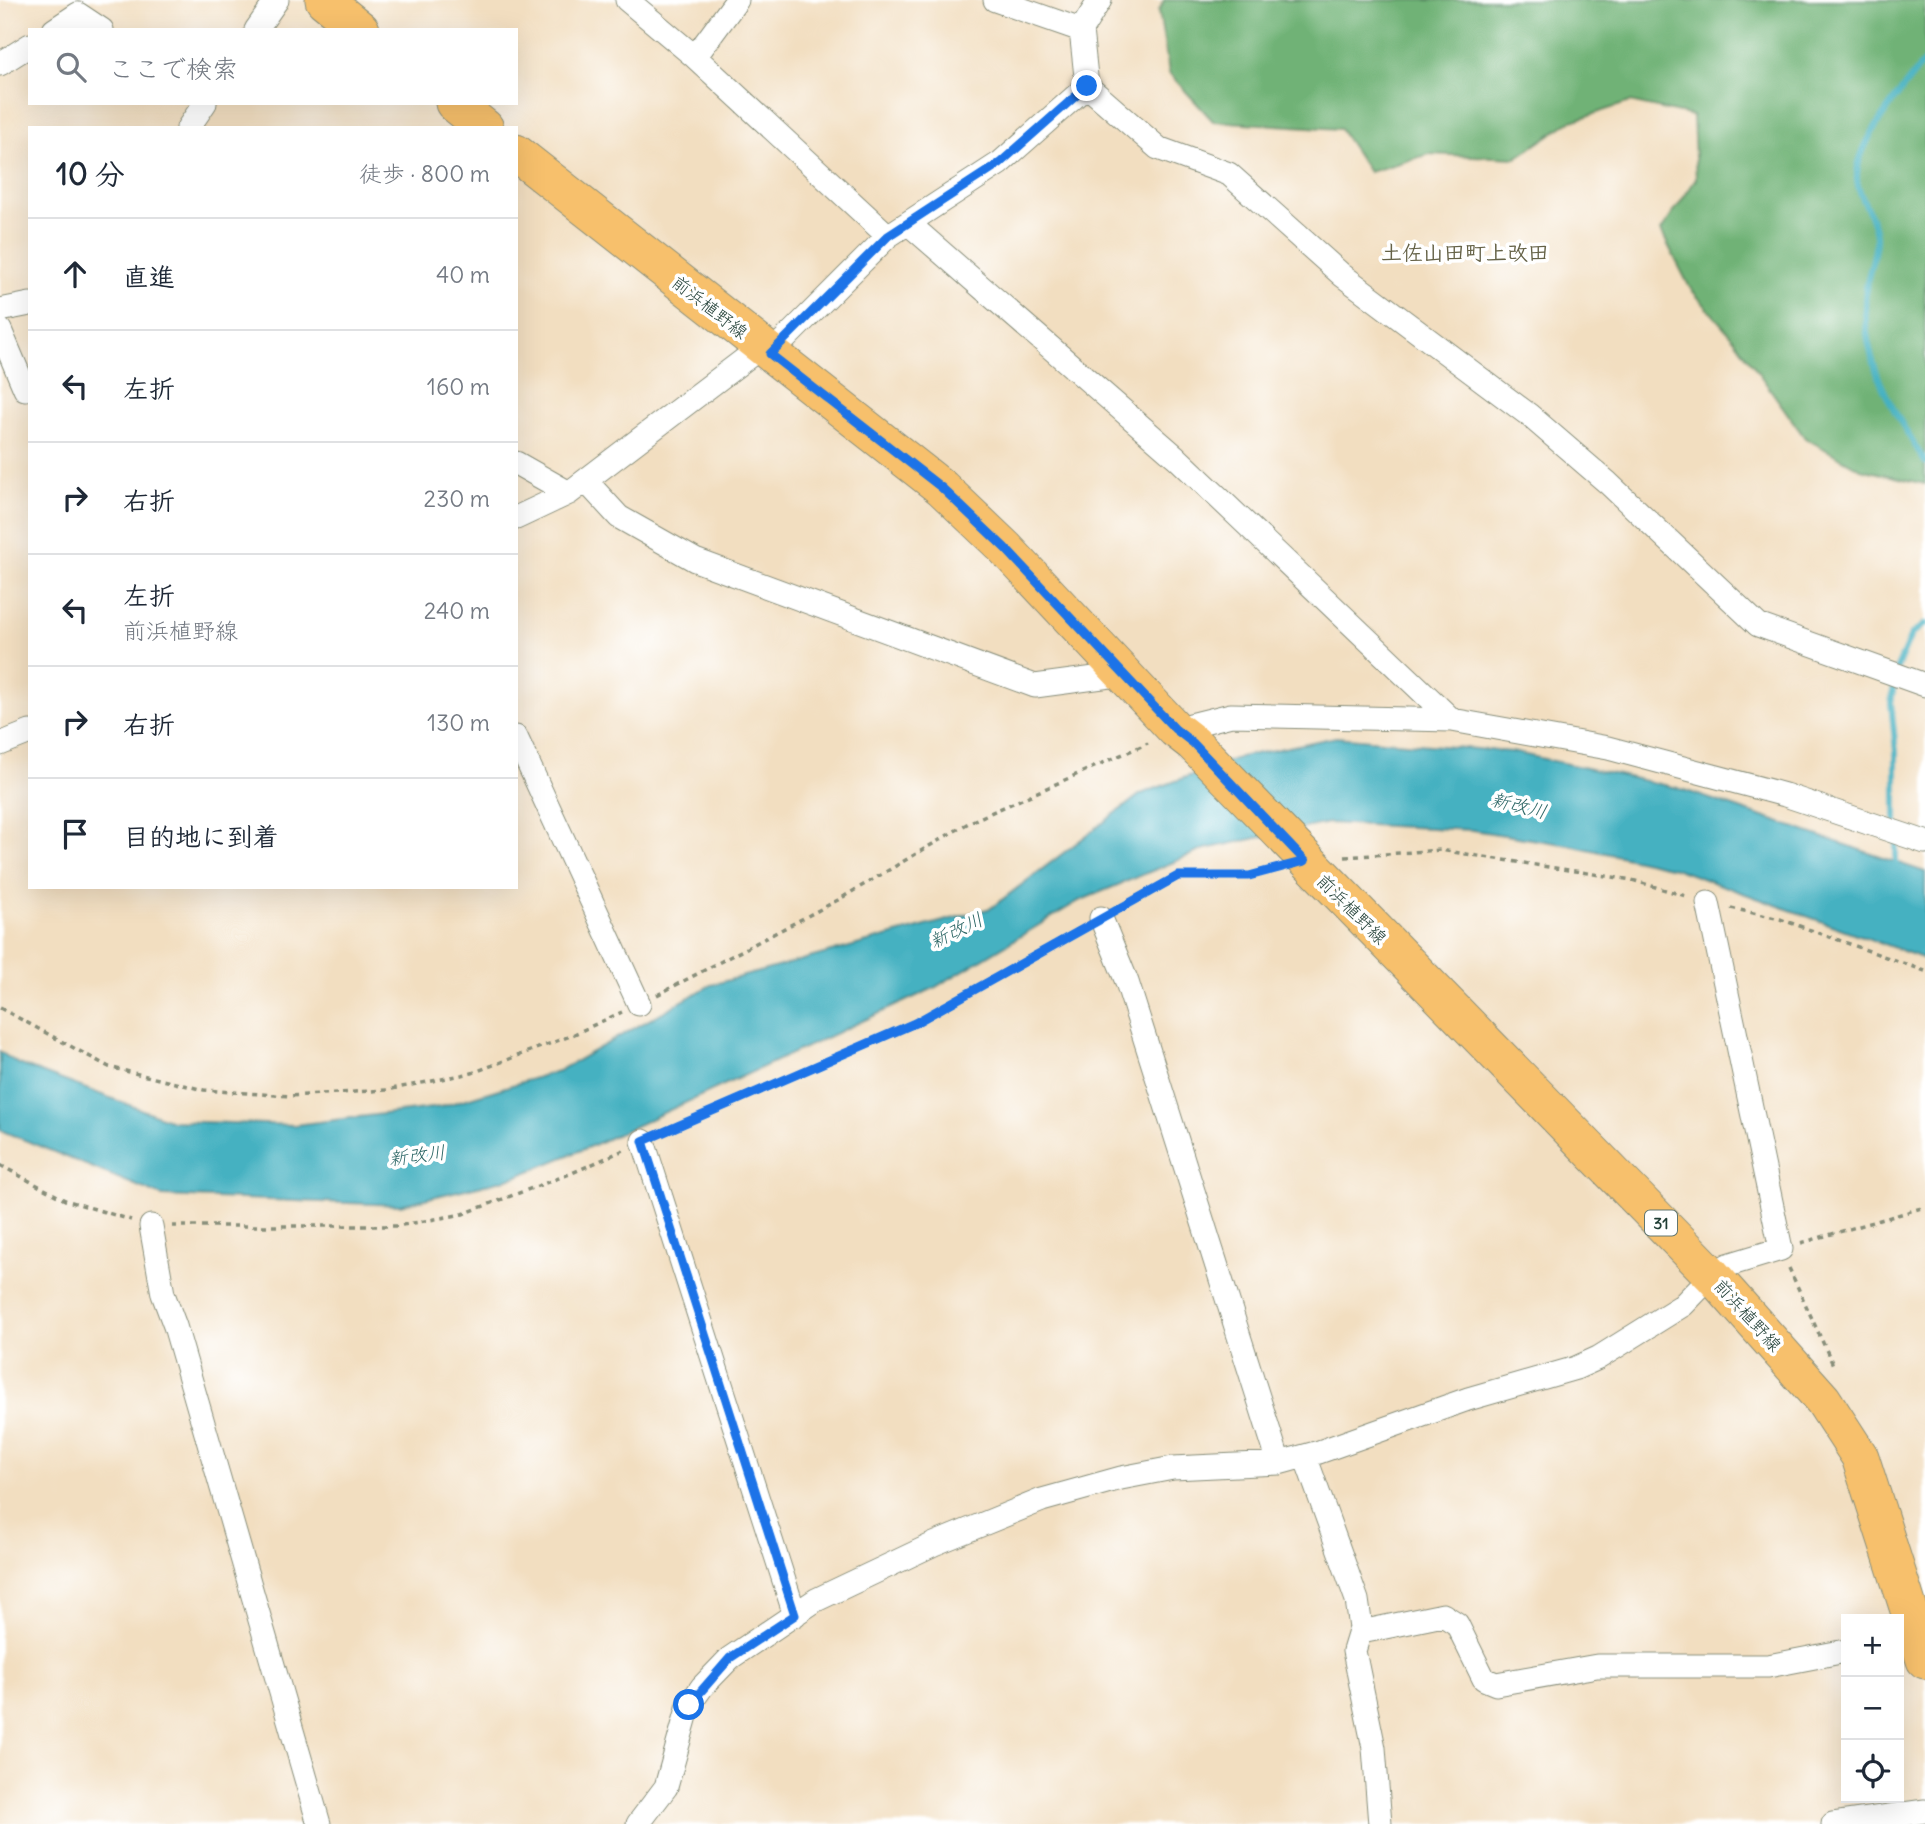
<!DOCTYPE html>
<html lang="ja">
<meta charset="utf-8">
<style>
body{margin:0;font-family:Delius,"Klee One",sans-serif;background:#f6f6f7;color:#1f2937}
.controls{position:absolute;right:21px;bottom:21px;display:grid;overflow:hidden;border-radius:0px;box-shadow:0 7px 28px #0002}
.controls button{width:63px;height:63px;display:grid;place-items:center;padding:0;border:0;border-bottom:2px solid #e0e1e3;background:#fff;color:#1f2937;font:35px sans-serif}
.stop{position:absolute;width:21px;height:21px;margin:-16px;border:5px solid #1a73e8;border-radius:50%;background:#fff}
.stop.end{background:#1a73e8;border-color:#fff;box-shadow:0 2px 7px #0008}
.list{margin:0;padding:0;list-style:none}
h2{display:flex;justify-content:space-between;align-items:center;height:91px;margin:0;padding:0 28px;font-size:30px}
h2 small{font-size:23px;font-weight:400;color:#747a83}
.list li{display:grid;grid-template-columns:46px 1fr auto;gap:21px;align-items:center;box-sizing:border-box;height:112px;padding:0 28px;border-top:2px solid #e0e1e3}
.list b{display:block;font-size:26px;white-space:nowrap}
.list p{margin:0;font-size:23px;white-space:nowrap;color:#747a83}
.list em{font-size:23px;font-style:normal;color:#747a83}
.icon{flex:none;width:38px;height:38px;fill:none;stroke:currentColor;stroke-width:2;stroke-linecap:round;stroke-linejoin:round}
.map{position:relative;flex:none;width:1925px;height:1824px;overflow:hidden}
.search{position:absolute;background:#fff;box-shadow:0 7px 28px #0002;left:28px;top:28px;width:490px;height:77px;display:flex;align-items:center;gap:18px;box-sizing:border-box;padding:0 24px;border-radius:0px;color:#747a83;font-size:26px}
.panel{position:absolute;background:#fff;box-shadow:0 7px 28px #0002;left:28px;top:126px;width:490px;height:763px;border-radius:0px}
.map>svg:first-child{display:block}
.forest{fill:#70b276;stroke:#487855;stroke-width:2}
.water{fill:#44b1c1;stroke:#32777a;stroke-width:2}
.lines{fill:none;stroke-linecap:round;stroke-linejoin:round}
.stream{stroke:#44b1c1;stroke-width:6}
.street-casing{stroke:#888e7a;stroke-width:25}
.primary-casing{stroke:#888e7a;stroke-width:39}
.path{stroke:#888e7a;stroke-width:3.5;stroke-dasharray:5 5;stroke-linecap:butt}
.street{stroke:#fff;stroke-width:23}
.primary{stroke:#f7c06c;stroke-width:37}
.route{stroke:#1a73e8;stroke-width:9}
.labels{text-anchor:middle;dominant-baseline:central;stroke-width:7;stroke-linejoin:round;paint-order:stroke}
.shield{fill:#fff;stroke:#627771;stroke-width:2}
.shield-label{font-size:16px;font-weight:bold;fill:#1f3d34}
.street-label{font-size:18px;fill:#1f3d34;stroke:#fff}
.water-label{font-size:19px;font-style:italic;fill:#2c6665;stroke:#fff}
.quarter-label{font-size:21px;font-weight:bold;fill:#656247;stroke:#fff}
</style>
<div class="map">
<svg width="1925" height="1824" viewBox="0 0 1925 1824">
<rect width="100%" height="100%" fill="#fff"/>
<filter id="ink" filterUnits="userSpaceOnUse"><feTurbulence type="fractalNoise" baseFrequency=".0143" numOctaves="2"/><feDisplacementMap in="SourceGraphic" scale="14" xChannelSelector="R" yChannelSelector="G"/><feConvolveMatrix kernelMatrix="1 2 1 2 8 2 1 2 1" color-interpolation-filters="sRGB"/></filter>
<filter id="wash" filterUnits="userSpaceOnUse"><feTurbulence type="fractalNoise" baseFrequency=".00686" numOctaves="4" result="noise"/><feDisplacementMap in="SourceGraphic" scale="28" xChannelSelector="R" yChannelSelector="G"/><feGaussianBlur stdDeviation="1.57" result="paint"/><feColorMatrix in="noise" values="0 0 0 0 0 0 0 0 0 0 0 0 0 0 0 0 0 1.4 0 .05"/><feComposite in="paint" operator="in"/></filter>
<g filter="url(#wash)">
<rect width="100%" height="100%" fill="#f2dec0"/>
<path class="forest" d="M1164,0h761v484l-64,-15 -56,-31 -70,-98 -45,-52 -29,-57 35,-52 -3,-63 -63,-14 -61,20 -53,36 -87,-4 -60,18 -29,-43 -127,-8 -44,-48 -10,-62z"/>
<path class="water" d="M1336,737l176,15 166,36 247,84v87l-251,-91 -105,-23 -97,-15 -144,-7 -123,26 -126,52 -145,87 -338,156 -81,33 -115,28 -238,-9 -162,-66v-78l19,12 153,57 122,4 146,-18 118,-36 153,-86 280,-77 150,-114 99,-37z"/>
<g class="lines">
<path class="stream" d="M1925,60c-21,28 -71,84 -68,120 2,19 18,37 19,56 1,16 -8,36 -10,52 -7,71 24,117 59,174
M1897,668l14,-33 14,-11
M1895,679l-4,24 5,49v119"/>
</g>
</g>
<g filter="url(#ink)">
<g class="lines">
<g class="street-casing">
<path id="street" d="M627,0l68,57 193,179
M995,0l86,30 6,56 71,62 71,26 113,101 187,140 79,68 150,142 167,60
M54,30l24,-16 24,16
M256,30l21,-30
M1081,30l19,-30
M695,57l42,-57
M0,64l30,-19
M188,128l17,-25
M909,224l267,233 276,263
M0,310l30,-6
M0,330l25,59 5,-2
M770,354l118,-118 112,-73 87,-77
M516,463l53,30
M586,481l33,36 76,43 340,126 90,-12
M516,518l53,-25 192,-146
M1175,729l56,-14 221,5 156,28 177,47 140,47
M516,737l123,267
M0,744l30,-12
M1101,918l26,64 152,481
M643,1141l152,474
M151,1226l12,68 12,32 144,498
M1305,1456l52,144 4,28 5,3 77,-16 14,9 27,55 12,5 101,-18h171l78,-15
M1361,1628l-7,23 20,97 6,76
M638,1824l28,-37 23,-82 13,-18 28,-29 86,-58 118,-56 108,-44 79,-22 52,-10 106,-5 40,-11 149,-53 108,-31 22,-10 85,-53 29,-30 16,-10 53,-16 -73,-346
M1833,1824l92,-13"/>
</g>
<g class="primary-casing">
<path id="primary" d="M324,0l37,30
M454,103l31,25
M516,153l426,335 63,60 170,181 18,14 519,532 111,125 37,57 65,203"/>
</g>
<path class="path" d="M1345,857l95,-7 192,30 57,17
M1118,908l61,-32 70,-1 27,-6
M1731,908l49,11 145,52
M657,995l181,-95 132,-78 178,-79
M0,1008l109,59 95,23 85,6 98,-6 85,-17 98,-37 52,-24
M663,1133l252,-110 168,-96
M0,1165l65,35 66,20
M172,1226h225l66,-12 109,-41 52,-23
M1801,1243l124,-36
M1789,1268l45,99"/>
<use href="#street" class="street"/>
<use href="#primary" class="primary"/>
</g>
</g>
<g class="lines" filter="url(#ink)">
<path class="route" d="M689,1705l41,-47 65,-43 -152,-474 272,-118 263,-147h71l56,-15 -112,-118 -18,-14 -170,-181 -63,-60 -172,-134 118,-118 112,-73 87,-77"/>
</g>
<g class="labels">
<rect class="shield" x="1645" y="1210.5" width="32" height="25" rx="5"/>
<g class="shield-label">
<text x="1661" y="1223">31</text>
</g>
<g class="street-label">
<text transform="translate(710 307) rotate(38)">前浜植野線</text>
<text transform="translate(1352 909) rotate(45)">前浜植野線</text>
<text transform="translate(1748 1315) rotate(48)">前浜植野線</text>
</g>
<g class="water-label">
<text transform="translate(1519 805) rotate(14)">新改川</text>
<text transform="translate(956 930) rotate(-26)">新改川</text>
<text transform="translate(417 1155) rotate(-7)">新改川</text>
</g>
<g class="quarter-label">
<text x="1465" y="252">土佐山田町上改田</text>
</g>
</g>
</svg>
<div class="controls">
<button>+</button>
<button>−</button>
<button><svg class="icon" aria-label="locate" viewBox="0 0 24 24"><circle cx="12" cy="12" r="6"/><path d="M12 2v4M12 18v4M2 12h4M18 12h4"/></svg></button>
</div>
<div class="stop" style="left:689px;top:1705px"></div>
<div class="stop end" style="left:1087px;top:86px"></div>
<div class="search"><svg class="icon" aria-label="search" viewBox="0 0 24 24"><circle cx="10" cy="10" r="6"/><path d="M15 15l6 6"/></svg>ここで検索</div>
<section class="panel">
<h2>10 分<small>徒歩 · 800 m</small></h2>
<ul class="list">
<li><svg class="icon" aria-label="ahead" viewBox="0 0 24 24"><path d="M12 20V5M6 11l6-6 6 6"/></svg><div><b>直進</b></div><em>40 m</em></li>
<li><svg class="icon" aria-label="left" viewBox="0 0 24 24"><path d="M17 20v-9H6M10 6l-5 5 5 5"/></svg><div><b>左折</b></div><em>160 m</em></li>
<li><svg class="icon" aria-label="right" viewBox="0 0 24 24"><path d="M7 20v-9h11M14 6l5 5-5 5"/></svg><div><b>右折</b></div><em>230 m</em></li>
<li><svg class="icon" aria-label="left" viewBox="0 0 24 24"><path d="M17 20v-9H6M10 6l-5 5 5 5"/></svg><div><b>左折</b><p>前浜植野線</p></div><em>240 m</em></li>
<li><svg class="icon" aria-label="right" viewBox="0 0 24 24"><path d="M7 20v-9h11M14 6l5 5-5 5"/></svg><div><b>右折</b></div><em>130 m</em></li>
<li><svg class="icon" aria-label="arrive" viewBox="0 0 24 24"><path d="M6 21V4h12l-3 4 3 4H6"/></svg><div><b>目的地に到着</b></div></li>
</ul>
</section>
</div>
